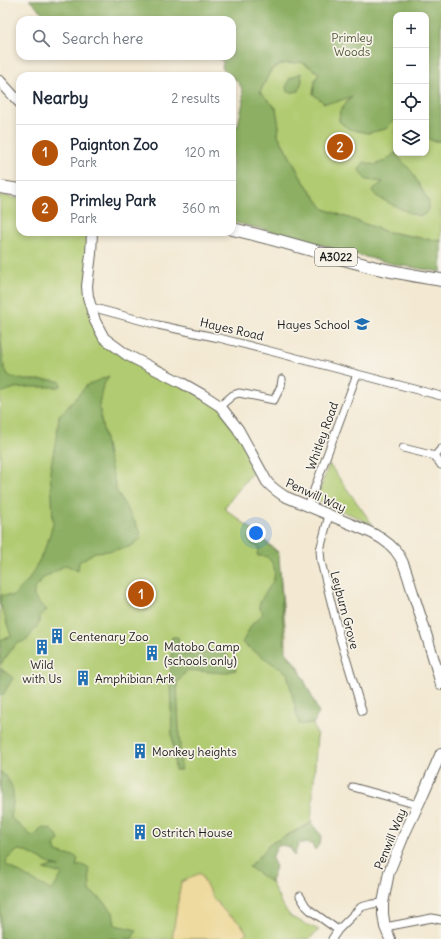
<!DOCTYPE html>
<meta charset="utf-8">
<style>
body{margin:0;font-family:Delius,sans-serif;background:#f2f2f3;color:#1f2937}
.controls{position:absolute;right:12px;top:12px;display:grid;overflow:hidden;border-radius:8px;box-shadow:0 2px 6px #0003}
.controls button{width:36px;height:36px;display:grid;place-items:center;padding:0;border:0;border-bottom:1px solid #e0e1e3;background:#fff;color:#1f2937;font:20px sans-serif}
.you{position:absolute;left:256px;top:533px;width:14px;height:14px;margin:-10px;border:3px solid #fff;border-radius:50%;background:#1a73e8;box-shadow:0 0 0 6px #1a73e833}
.badge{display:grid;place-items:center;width:26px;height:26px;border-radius:50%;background:#b45309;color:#fff;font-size:13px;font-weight:700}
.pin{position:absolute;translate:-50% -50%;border:2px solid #fff;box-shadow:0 1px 4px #0006}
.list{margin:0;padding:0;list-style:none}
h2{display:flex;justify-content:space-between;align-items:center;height:52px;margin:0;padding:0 16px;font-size:17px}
h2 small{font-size:13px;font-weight:400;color:#747a83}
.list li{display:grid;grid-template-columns:26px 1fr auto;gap:12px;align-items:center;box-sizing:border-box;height:56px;padding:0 16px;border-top:1px solid #e0e1e3}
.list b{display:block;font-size:15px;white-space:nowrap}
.list p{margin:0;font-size:13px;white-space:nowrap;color:#747a83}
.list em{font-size:13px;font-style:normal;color:#747a83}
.icon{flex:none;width:22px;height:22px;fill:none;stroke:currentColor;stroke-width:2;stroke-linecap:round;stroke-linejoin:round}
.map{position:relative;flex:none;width:441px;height:939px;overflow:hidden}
.search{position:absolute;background:#fff;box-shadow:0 2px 6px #0003;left:16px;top:16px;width:220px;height:44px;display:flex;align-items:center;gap:10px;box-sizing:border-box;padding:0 14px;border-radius:12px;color:#747a83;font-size:15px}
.panel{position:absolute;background:#fff;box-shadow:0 2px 6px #0003;left:16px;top:72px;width:220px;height:164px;border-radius:12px}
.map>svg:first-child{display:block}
.green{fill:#b0cb71;stroke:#667446}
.forest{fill:#8caf63;stroke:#546640;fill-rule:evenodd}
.sand{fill:#eeda9e;stroke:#857b5d}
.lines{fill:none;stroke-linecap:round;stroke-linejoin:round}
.street-casing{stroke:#67645c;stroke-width:9}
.secondary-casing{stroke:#67645c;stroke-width:12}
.primary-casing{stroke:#67645c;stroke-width:14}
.street{stroke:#fff;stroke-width:7}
.secondary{stroke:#fff;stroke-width:10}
.primary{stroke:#fff;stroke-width:12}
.labels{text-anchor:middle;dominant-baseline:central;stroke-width:3.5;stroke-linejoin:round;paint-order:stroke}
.shield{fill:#f7f3e8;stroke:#5e5c59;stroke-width:1}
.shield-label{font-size:11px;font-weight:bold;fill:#1c1c1c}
.park-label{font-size:12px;fill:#50593a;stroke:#f7f3e8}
.poi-label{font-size:12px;fill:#1c1c1c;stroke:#f7f3e8;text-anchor:start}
.street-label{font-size:12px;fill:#1c1c1c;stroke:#f7f3e8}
</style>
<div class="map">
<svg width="441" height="939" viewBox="0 0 441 939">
<rect width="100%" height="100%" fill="#f7f3e8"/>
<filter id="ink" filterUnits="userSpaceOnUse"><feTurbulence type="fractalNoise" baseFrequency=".025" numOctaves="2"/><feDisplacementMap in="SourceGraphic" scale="8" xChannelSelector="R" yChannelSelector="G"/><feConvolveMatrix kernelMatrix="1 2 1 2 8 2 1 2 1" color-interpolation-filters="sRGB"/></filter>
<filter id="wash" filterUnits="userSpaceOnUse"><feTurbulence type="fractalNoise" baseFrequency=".012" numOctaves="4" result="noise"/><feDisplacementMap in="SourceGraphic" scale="16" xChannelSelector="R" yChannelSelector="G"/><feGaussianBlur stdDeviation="0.9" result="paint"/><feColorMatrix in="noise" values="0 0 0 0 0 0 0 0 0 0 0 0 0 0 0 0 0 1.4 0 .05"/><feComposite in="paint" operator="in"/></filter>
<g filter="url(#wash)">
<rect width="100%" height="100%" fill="#f3e9d3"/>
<path class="green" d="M302,62l17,11 -4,7 37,15 -12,16 -1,10 10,8 46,-9 1,-8v41h30v-16l7,4h8v100l-15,-2 -42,-8 -60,-22 -22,-30 -24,-44 1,-9 -19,-34 11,-22 10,-6z
M0,195l20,4v33h66l5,22 -4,32 17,52 116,68 38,59 -34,43 26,20 28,24 8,84v16l12,14 20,47 -5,11 4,11 -6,88 -41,21 -20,23 21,15 11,23 9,12 28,13 -10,9h-309z
M329,464l44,61 -21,-10 -28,-11 -6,-5v-4z"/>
<path class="forest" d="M29,0h412v141h-8l-7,-4v-122h-30v97l-1,8 -9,9 -18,4 -19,-4 -10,-8 1,-10 12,-15 -16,6 -12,1 -11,-9 2,-14 4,-7 -17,-11 -21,2 -10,6 -11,22 16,16 3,18 -1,9 24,44 22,30 60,22 42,8 15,2v31l-44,-7 -58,-15 -57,-16 -50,-12v-95l6,-1c1,-9 6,-23 5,-31 0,-12 -13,-20 -21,-27l1,-7 -9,-5h18v-36h-182z
M301,73l1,7 -3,11 -5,1h-7l-1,-4 3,-9z
M395,153l17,19 17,30 -1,8 -3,4 -5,2 -8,-2 -17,-8 -19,-10 -4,-6 11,-8 -17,-2 -7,-10 5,-8 10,3 11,-4z
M0,332l4,35 5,9 15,4h29l8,2v4l-3,1h-28l-15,1 -15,5z
M109,376l-6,10 -4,18 2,15 7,36 9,37 23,39 1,8 -12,8 -20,4 -14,1 -16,10 -1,9 -12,-6 -24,14 -8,11v7l7,8 6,5 -7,6 -1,7 -12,17 -11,4 -16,21v-25l11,-4 -10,-31h-1v-10l13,1 15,-15 11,-20 9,-20 5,-17 -1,-27 -2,-26 7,-37 2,-19 8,-7 20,-23z
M253,531l24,21 2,3 6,97 13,16 10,20 11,25 -6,11h-14l-12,-51 -45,-30 10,-19 11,-10c-1,-3 -4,-6 -4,-9 1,-1 2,-5 3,-6 5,-11 17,-20 11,-34 -2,-4 -4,-7 -8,-9h-7l-1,-3 2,-3v-2l-8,-5 -3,-4z
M172,637h6l1,13 5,5 22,-2 15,-4c7,5 11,13 15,21l-13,3 -36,-3 -10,13 4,87h-6l-3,-35 -2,-53z
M0,668l13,10 -10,17h-3z
M0,771c17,14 14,27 11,47l21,18 5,-2 4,-6c11,0 14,3 18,12l-5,5 2,7 10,3 9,1 3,3 -2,7 7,-1 6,4 1,22 11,8 12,13 2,13 22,5 -5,8v1h-132zM18,850l7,1 23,12 11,4 -8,-1 -7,3 18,5 -10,17 -46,-26 1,-6z
M311,823l11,13 -2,7 -5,7 -3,-6 -13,-1 -5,13 -4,-9 -9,-2 -4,2 -5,11 4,9 -5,15 -22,-15 15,-15 6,-8z"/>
<path class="sand" d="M200,873l13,25 14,16 8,5 6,5 6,9 -9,6h-66l9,-57z"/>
</g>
<g filter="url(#ink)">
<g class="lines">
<g class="street-casing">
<path id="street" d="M91,307l67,18 61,13 51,13 171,45
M220,406l13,-11 6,-2 35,7 7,-14 1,-7
M403,448l32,8 6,9
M435,456l6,-7
M308,506l49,-132
M329,515l-9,35 1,12 19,76 22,73
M353,787l65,18
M300,896l6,10 4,4 28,20
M385,927l47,-9 9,2
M332,939l6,-9 23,-23 11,-3 11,-1"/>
</g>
<g class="secondary-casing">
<path id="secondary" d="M0,81l20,22
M92,232l-1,22 -4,32 1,11 7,24 9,17 23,17 55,28 21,12 17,11 18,23 29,53c5,6 11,10 17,14l81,34c12,5 22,11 30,20 10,12 13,28 18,43 10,30 19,60 28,91
M390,939l-5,-12 -2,-13v-11l6,-31 15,-37 16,-34 21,-48"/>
</g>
<g class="primary-casing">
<path id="primary" d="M0,187l20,3
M232,229c46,10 91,25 137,37 23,6 48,10 72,14"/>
</g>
<use href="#street" class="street"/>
<use href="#secondary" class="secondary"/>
<use href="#primary" class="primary"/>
</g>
</g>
<defs>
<g id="school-bare" transform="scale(1.2)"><path d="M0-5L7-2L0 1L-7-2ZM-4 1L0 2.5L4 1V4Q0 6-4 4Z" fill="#1f6fb2" stroke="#f7f3e8" stroke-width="2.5" paint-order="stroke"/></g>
<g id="building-bare" transform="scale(1.2)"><path d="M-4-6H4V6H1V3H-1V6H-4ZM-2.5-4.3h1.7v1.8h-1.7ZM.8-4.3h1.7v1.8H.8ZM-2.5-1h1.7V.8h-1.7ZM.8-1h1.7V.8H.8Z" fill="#1f6fb2" stroke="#f7f3e8" stroke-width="2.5" paint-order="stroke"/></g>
</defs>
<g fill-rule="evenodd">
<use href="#school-bare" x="362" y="324"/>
<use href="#building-bare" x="57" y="636"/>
<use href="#building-bare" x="42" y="647"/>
<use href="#building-bare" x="152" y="653"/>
<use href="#building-bare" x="83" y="678"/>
<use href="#building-bare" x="140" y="751"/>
<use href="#building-bare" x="140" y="832"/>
</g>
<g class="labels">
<rect class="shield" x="315" y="248" width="42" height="18" rx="3"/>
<g class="shield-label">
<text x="336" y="257">A3022</text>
</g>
<g class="park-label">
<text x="352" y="37">Primley<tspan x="352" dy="14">Woods</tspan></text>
</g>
<g class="poi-label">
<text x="350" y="324" text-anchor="end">Hayes School</text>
<text x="69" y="636">Centenary Zoo</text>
<text x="164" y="646">Matobo Camp<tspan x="164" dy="14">(schools only)</tspan></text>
<text x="42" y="664" text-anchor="middle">Wild<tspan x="42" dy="14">with Us</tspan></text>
<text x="95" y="678">Amphibian Ark</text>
<text x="152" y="751">Monkey heights</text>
<text x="152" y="832">Ostritch House</text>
</g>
<g class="street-label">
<text transform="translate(232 329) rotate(13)">Hayes Road</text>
<text transform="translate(322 436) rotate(-70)">Whitley Road</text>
<text transform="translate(316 495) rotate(24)">Penwill Way</text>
<text transform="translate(345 610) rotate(75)">Leyburn Grove</text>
<text transform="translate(390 839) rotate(-68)">Penwill Way</text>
</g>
</g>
</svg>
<div class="controls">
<button>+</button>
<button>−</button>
<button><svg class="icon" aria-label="locate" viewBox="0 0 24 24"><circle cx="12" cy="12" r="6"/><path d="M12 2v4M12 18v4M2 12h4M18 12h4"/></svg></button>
<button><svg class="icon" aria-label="layers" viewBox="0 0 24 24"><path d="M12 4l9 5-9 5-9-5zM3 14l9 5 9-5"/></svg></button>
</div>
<div class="you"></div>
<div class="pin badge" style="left:141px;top:594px">1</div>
<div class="pin badge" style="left:340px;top:147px">2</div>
<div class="search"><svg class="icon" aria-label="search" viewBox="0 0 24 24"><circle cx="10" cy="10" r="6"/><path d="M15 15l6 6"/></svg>Search here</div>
<section class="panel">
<h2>Nearby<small>2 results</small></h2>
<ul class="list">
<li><span class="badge">1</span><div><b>Paignton Zoo</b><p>Park</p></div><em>120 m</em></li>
<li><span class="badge">2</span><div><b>Primley Park</b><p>Park</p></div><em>360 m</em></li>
</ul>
</section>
</div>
